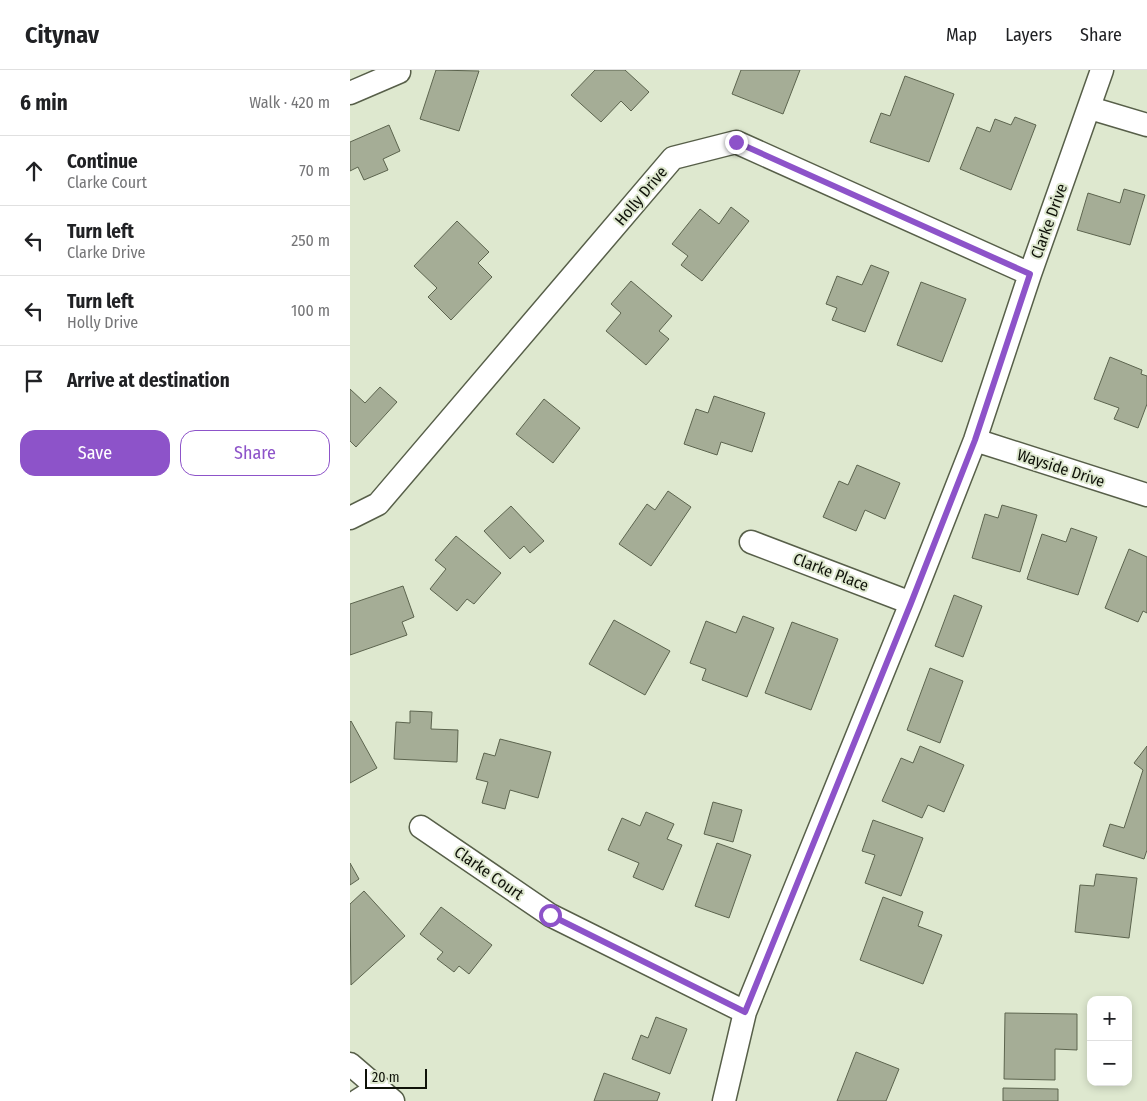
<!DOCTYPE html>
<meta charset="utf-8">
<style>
body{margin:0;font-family:"Fira Sans Condensed",sans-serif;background:#f2f2f2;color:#202124}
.controls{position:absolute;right:15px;bottom:15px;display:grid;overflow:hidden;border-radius:10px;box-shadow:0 2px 8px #0003}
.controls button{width:45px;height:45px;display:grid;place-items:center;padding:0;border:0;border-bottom:1px solid #e0e0e0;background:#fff;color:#202124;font:25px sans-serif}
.scale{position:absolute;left:15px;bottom:12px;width:62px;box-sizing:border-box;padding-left:5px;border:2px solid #0f1209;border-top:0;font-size:14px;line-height:18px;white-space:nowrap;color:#0f1209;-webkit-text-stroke:4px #dee8cf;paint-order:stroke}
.stop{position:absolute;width:15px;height:15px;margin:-11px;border:4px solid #8d53c9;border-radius:50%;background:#fff}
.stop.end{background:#8d53c9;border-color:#fff;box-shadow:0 1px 5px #0008}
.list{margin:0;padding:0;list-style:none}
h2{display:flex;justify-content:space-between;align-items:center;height:65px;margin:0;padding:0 20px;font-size:21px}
h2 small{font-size:16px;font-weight:400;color:#757577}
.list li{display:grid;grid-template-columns:32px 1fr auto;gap:15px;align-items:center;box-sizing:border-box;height:70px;padding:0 20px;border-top:1px solid #e0e0e0}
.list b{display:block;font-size:19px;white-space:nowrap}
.list p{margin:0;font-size:16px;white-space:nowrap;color:#757577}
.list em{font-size:16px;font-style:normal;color:#757577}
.actions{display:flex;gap:10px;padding:15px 20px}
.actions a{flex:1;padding:11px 0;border:1px solid #8d53c9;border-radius:15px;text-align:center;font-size:18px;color:#8d53c9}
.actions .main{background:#8d53c9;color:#fff}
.icon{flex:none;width:28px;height:28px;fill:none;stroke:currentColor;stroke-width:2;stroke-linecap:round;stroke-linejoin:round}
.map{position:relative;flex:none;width:797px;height:1031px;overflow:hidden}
header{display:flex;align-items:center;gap:30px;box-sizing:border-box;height:70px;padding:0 25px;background:#fff;border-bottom:1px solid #e0e0e0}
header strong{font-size:24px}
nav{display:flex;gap:28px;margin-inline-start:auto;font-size:18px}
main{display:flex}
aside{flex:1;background:#fff}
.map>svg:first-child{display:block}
.building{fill:#a5ad96;stroke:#5c644e}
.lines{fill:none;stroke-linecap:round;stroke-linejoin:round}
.minor-casing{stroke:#575f49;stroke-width:25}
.minor{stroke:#fff;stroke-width:22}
.route{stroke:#8d53c9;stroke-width:6}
.labels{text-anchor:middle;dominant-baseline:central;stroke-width:4;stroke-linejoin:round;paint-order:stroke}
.street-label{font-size:16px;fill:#0f1209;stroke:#dee8cf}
</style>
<header>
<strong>Citynav</strong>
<nav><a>Map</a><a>Layers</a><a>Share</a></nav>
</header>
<main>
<aside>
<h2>6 min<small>Walk · 420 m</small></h2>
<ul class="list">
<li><svg class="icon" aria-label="ahead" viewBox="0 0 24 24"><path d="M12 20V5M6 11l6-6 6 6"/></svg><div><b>Continue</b><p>Clarke Court</p></div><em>70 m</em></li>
<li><svg class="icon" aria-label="left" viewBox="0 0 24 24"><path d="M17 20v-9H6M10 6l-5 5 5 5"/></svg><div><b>Turn left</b><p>Clarke Drive</p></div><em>250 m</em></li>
<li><svg class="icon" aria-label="left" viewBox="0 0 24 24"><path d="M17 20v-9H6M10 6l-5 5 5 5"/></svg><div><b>Turn left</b><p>Holly Drive</p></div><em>100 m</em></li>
<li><svg class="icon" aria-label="arrive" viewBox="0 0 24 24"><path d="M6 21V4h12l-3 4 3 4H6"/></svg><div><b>Arrive at destination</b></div></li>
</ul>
<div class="actions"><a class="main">Save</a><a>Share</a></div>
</aside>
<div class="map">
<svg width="797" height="1031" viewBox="0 0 797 1031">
<rect width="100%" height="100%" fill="#dee8cf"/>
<path class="building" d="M86,0l43,1 -20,60 -39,-12z
M245,0h30l24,22 -18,19 -10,-10 -20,21 -30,-27z
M391,0h59l-17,44 -51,-20z
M555,6l49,18 -25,68 -59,-20 11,-29 9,3z
M665,47l21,8 -25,65 -51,-21 17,-42 13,5 5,-13 16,6z
M39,55l11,26 -17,8 5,11 -24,10 -6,-13 -8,4v-29z
M774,119l21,6 -15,50 -53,-15 11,-37 32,10z
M381,137l18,14 -47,60 -21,-16 7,-9 -16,-12 28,-35 19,15z
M107,151l32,31 -11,11 14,14 -41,43 -23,-23 9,-9 -23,-22z
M521,195l18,7 -24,60 -33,-12 5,-12 -11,-4 11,-28 25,9z
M281,211l41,35 -13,15 10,8 -23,26 -40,-34 15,-18 -10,-9z
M571,212l45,17 -24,63 -45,-17z
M760,287l32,13 -1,4 6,2v28l-9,24 -24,-9 5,-11 -25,-9z
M30,317l17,15 -41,45 -6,-6v-52l15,14z
M364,326l51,17 -13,39 -31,-10 -4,13 -33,-11 12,-35 12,4z
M194,329l36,29 -27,35 -37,-29z
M507,395l43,18 -15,36 -20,-9 -9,21 -33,-14 16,-36 9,4z
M318,421l23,16 -40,59 -32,-22 28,-40 8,6z
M652,435l35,10 -17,57 -48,-14 13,-44 13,4z
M161,436l33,35 -14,12 -6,-7 -14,13 -26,-28z
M721,458l26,9 -19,58 -51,-16 15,-45 24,8z
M106,466l45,37 -27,31 -7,-5 -10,12 -27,-22 16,-20 -11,-9z
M779,479l18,8v56l-4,-2 -5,11 -33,-14z
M53,516l11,31 -12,5 5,13 -57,20v-51z
M604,525l28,11 -19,51 -28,-11z
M393,546l31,12 -27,69 -45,-17 4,-11 -16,-6 16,-42 30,12z
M264,550l56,31 -25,44 -56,-31z
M442,552l46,17 -27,71 -46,-17z
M580,598l33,13 -23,62 -33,-13z
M60,641l22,1 -1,17 27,1 -1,32 -63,-3 2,-37 14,1z
M1,651l26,47 -27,15v-61z
M150,669l51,13 -13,46 -28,-8 -5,19 -23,-6 6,-21 -12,-3 8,-26 11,3z
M570,676l44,19 -20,47 -16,-7 -6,13 -40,-17 19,-43 12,5z
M797,676v104l-3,9 -41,-13 7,-22 14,4 19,-58 -9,-7z
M363,732l29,8 -9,32 -29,-8z
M296,742l28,12 -7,15 15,6 -19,45 -30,-13 6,-14 -31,-13 14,-32 18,8z
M523,750l50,18 -22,58 -36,-13 10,-28 -13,-4z
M367,773l34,12 -22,63 -34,-12z
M0,793l9,16 -9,6z
M746,804l41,4 -8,60 -54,-6 5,-47 14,1z
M14,821l41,45 -54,49 -1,-81z
M533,827l40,15 -5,14 24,9 -19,49 -63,-24z
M91,837l51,38 -23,29 -10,-8 -5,6 -17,-13 6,-7 -23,-18z
M655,943l72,1v36l-22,-1v31l-51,-1z
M306,947l31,12 -17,45 -38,-15 9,-24 7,3z
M506,982l43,17 -13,32h-49z
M254,1003l56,20 -3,8h-63z
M653,1018l55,1v12h-55z"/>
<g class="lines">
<g class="minor-casing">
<path id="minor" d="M0,23l49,-21
M740,38l57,17
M625,370l172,55
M0,448l28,-14 295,-346 63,-16 294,132
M401,472l160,61
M71,757l129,88 195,97
M0,994l43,37
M7,1031l22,-14
M374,1031l21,-89 166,-409 64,-163 55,-166 72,-204"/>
</g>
<use href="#minor" class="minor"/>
</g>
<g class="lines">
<path class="route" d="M200,845l195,97 166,-409 64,-163 55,-166 -294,-132"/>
</g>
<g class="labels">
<g class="street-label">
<text transform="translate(291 126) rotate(-50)">Holly Drive</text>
<text transform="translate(699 151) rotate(-70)">Clarke Drive</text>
<text transform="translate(711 398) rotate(18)">Wayside Drive</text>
<text transform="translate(481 502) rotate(21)">Clarke Place</text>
<text transform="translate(139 803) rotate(35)">Clarke Court</text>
</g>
</g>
</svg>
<div class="controls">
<button>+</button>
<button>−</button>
</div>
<div class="scale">20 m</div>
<div class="stop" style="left:200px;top:845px"></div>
<div class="stop end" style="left:386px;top:72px"></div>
</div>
</main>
